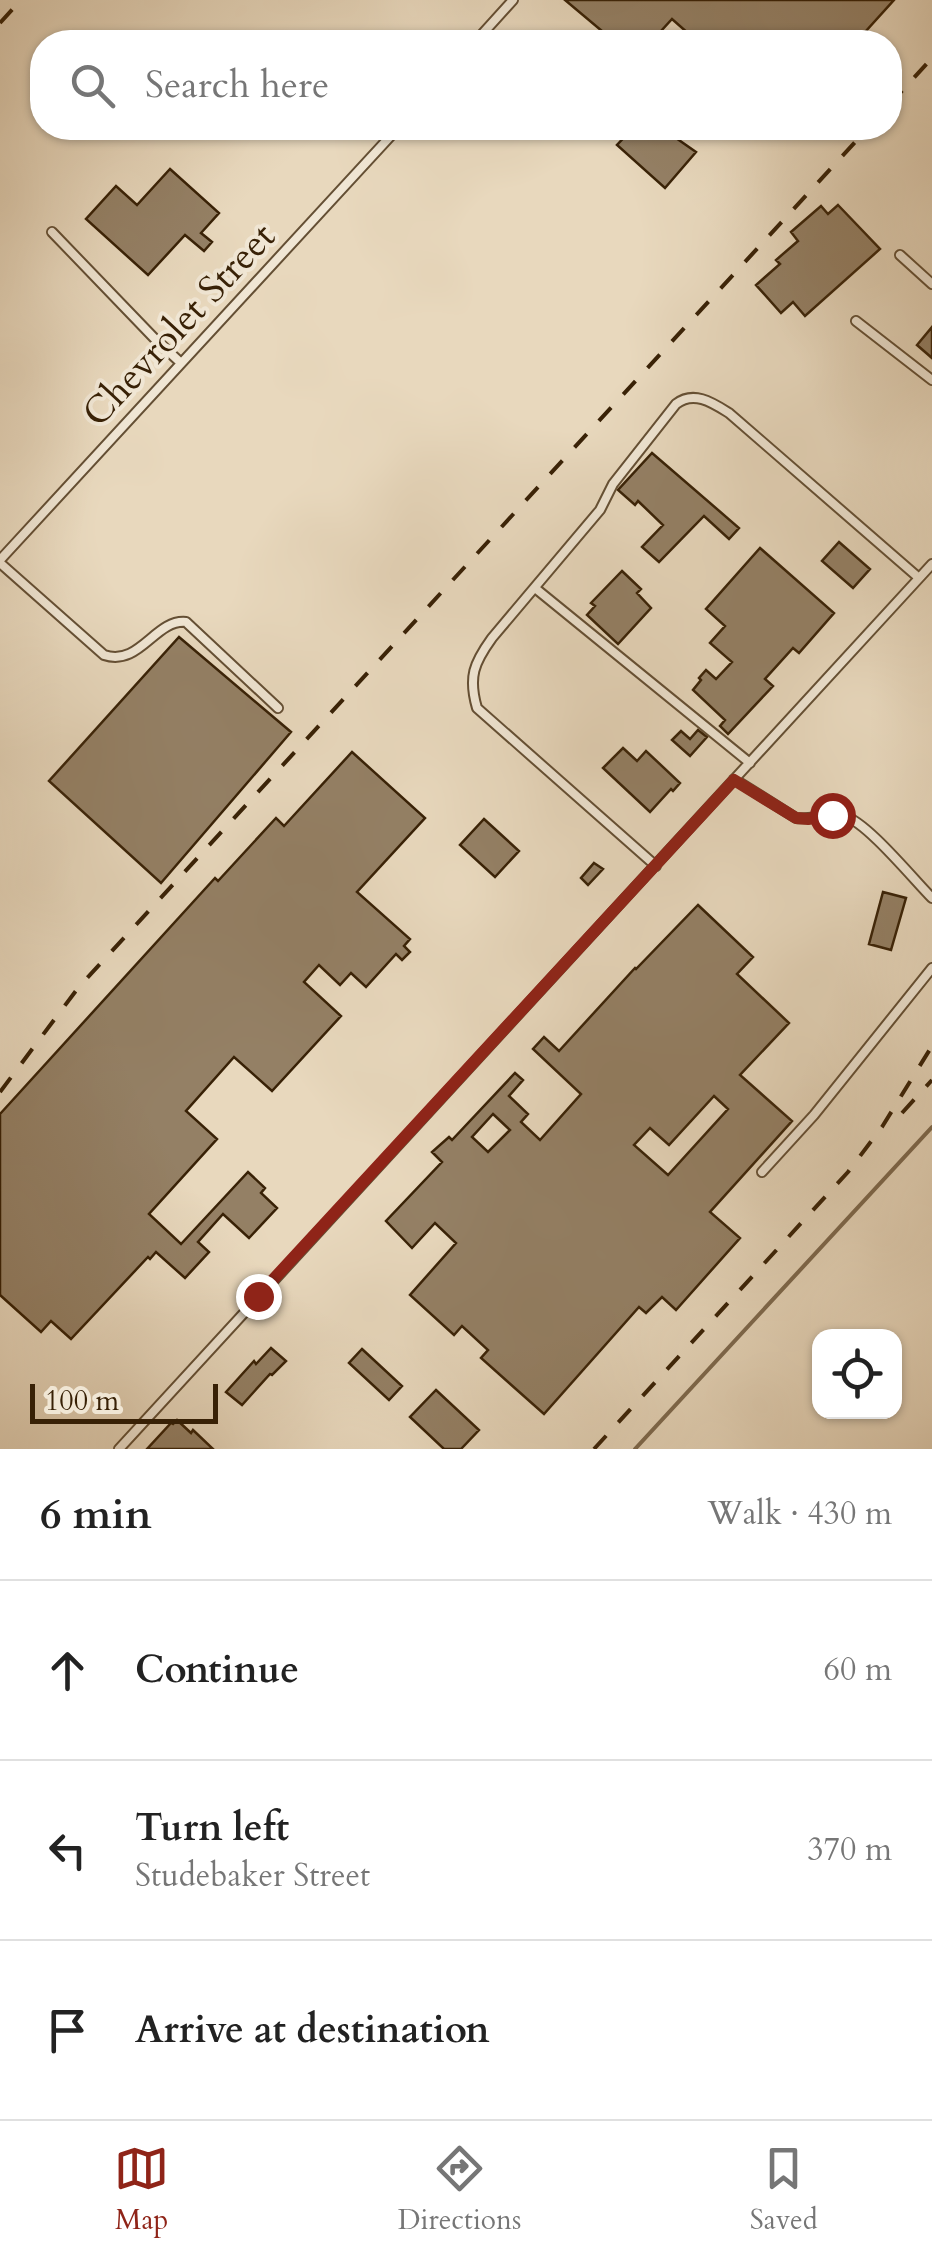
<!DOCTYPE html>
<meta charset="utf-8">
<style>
body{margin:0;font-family:Cardo,serif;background:#f2f2f2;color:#222}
.controls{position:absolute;right:30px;bottom:30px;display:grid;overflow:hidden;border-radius:20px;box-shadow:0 2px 8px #0004}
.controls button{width:90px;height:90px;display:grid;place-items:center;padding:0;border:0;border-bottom:2px solid #e0e0e0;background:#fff;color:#222;font:50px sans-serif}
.scale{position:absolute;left:30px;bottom:25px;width:188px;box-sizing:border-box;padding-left:10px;border:5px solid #382106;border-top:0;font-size:28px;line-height:35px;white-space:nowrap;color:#382106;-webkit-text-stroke:8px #f0e6d4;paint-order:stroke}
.stop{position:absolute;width:30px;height:30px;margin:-22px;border:8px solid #8f2418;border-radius:50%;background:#fff}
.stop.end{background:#8f2418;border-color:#fff;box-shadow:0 2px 10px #0008}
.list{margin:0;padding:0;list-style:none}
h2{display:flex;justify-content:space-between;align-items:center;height:130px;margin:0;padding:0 40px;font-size:42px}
h2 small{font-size:32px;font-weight:400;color:#767676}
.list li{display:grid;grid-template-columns:65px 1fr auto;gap:30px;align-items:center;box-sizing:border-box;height:180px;padding:0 40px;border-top:2px solid #e0e0e0}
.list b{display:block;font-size:38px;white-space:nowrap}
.list p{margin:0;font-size:32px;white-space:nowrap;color:#767676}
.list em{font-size:32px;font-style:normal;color:#767676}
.icon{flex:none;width:55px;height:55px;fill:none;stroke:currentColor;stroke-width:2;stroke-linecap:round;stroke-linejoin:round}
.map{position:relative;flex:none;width:932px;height:1449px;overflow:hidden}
.search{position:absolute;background:#fff;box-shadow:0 2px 8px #0004;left:30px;right:30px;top:30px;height:110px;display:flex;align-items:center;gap:25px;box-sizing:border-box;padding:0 35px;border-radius:40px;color:#767676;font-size:38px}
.sheet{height:670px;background:#fff}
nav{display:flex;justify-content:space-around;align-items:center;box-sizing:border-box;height:140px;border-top:2px solid #e0e0e0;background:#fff;font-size:28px;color:#767676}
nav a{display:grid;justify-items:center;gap:5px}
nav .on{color:#8f2418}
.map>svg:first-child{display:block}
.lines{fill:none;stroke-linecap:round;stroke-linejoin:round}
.stream{stroke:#7e6a4f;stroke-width:4}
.building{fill:#948065;stroke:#382106;stroke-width:2.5;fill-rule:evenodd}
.service-casing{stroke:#644f34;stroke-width:12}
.service{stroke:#f0e6d4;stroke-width:8}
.rail{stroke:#382106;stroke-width:4;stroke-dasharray:18 18;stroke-linecap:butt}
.route{stroke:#8f2418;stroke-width:12}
.labels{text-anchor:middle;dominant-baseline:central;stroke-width:8;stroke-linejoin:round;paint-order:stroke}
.street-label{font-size:38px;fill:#382106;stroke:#f0e6d4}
</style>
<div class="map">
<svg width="932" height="1449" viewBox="0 0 932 1449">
<rect width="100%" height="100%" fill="#e8d8bd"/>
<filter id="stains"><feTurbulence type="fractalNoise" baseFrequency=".002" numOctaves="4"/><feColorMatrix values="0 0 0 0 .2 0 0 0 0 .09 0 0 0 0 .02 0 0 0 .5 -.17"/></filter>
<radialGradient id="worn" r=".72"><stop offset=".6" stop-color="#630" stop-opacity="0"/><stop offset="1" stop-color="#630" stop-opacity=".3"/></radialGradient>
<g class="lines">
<path class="stream" d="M635,1449l297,-322"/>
</g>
<path class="building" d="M565,0h329l-38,42h-158l-26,-23 -21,23h-36z
M633,128h52l-9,10 20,14 -31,36 -48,-43z
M170,169l49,44 -18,20 11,9 -8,9 -19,-16 -37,40 -62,-56 30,-33 21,19z
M838,205l42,44 -75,67 -12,-14 -12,11 -25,-28 24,-21 -4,-4 22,-19 -7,-9 30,-26 7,8z
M932,327v31l-15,-13z
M652,453l87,75 -10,11 -25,-23 -45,46 -17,-15 21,-22 -25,-24 -3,4 -17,-15z
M839,542l31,27 -17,19 -31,-27z
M760,548l74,65 -35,40 -6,-5 -28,31 8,7 -45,48 -8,-8 5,-6 -32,-30 8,-10 -2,-2 7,-8 10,9 16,-17 -22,-19 15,-17 -19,-17z
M622,571l19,18 -4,4 14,15 -33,36 -31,-29 8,-9 -4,-3z
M179,637l112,95 -130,151 -112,-102z
M698,730l9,7 -17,19 -18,-16 9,-9 9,8z
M623,748l14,13 9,-10 34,32 -7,8 -2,-2 -21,23 -47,-44z
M352,752l73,66 -68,74 53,47 -6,7 6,6 -8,8 -6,-6 -30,33 -15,-14 -11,12 -21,-20 -15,17 37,34 -69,75 -38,-34 -48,54 31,28 -68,75 32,30 67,-72 17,16 -4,5 16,15 -28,30 -26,-24 -25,28 11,10 -24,26 -29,-26 -6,7 -2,-2 -77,82 -20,-18 -10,11 -41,-37v-181l215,-236 3,3 58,-63 8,8z
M484,819l35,32 -24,26 -35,-32z
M594,863l9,6 -15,16 -7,-7z
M883,892l23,6 -15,52 -22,-6z
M698,905l55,52 -16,17 52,49 -49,52 52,46 -82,91 30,26 -64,72 -14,-13 -16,16 -7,-6 -95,107 -63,-56 7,-8 -26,-24 -8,9 -44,-40 46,-52 -21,-20 -23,25 -26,-27 56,-59 -10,-10 17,-15 3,3 63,-67 8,7 -14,16 19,18 -7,8 19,18 41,-46 -48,-45 11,-12 15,14 76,-83 1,1zM714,1096l14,13 -60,66 -34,-30 16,-17 19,17zM493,1114l17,16 -22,22 -16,-15z
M271,1348l15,13 -14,14 -2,-1 -28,31 -16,-13 28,-31 2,3z
M362,1349l40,37 -13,14 -40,-37z
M436,1390l43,40 -18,19h-17l-34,-32z
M177,1420l14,13 2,-3 20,19h-66l24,-26 2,1z"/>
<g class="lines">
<g class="service-casing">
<path id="service" d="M475,42l38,-42
M52,232l103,107 26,24
M900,255l32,29
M856,321l76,59
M0,560l398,-432
M0,563l104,92c36,12 51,-36 82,-33l92,86
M535,588l215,175
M734,779l62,39c15,2 35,-6 48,-2 22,5 70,64 88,82
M656,866l-179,-158c-9,-31 -3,-45 15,-70l108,-128 13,-26 63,-80c18,-14 37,-1 53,9l190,165
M762,1172l52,-57 118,-147
M119,1449l813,-885"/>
</g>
<use href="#service" class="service"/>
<path class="rail" d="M0,23l21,-23
M890,104l42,-46
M0,1092l78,-104 790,-860
M902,1113l30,-33
M594,1449l254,-277 34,-45 50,-81"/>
</g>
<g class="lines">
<path class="route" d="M258,1296l476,-516 62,38 12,1 24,-4"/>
</g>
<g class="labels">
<g class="street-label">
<text transform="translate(179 325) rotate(-47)">Chevrolet Street</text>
</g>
</g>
<rect width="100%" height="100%" filter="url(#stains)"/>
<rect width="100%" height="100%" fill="url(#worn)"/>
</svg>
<div class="controls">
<button><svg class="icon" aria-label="locate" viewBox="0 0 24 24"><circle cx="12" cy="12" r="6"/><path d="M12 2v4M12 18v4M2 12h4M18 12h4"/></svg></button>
</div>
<div class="scale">100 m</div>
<div class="stop" style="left:832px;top:815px"></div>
<div class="stop end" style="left:258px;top:1296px"></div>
<div class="search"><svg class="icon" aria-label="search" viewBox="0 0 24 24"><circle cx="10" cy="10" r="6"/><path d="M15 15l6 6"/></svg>Search here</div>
</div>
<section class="sheet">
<h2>6 min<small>Walk · 430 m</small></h2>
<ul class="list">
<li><svg class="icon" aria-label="ahead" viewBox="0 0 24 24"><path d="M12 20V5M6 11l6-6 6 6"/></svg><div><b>Continue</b></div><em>60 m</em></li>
<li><svg class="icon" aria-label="left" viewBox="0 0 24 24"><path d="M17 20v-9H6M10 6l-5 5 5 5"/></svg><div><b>Turn left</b><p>Studebaker Street</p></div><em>370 m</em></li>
<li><svg class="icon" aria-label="arrive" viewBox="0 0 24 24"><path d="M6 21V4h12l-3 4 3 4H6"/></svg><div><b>Arrive at destination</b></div></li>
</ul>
</section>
<nav>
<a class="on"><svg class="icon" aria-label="map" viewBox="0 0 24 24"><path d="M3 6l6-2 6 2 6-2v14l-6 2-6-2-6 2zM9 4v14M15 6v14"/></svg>Map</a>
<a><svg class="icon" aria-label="directions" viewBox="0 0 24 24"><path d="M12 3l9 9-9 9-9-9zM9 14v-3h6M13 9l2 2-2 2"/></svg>Directions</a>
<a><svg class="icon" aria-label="saved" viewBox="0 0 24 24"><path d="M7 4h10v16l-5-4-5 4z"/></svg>Saved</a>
</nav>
